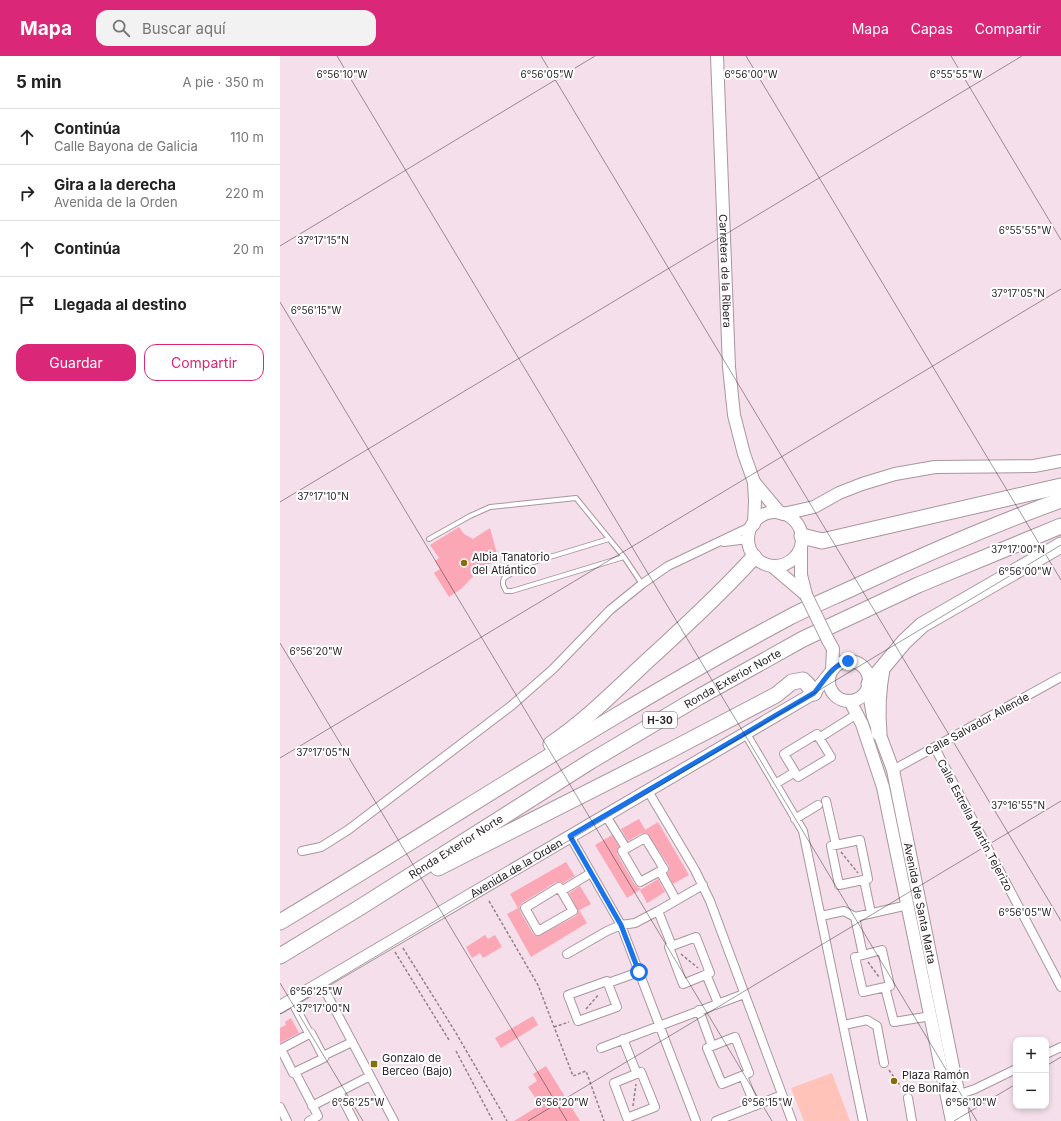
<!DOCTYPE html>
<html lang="es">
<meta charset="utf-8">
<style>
body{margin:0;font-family:Inter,sans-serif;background:#f2f2f2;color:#222}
.controls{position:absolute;right:12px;bottom:12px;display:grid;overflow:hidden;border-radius:8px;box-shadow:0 2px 6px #0003}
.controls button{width:36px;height:36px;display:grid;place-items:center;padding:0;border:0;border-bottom:1px solid #e0e0e0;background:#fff;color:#222;font:20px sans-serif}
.stop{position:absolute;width:12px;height:12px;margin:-9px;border:3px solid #1a73e8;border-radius:50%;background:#fff}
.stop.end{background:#1a73e8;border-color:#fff;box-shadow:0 1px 4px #0008}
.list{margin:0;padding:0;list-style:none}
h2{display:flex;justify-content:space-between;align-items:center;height:52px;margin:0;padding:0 16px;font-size:17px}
h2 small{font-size:13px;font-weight:400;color:#767676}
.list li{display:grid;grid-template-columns:26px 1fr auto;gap:12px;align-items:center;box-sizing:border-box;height:56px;padding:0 16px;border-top:1px solid #e0e0e0}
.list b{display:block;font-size:15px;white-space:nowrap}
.list p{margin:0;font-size:13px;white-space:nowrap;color:#767676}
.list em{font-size:13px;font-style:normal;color:#767676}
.actions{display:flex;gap:8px;padding:12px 16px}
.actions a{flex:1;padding:9px 0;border:1px solid #db2777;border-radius:12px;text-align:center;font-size:14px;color:#db2777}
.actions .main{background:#db2777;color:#fff}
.icon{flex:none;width:22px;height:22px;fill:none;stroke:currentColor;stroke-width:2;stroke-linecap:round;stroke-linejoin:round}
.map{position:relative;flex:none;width:781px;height:1065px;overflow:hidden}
header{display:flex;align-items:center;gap:24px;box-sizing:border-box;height:56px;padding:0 20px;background:#db2777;color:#fff}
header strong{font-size:19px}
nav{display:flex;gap:22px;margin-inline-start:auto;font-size:14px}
.search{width:280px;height:36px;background:#f2f2f2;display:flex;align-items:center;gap:10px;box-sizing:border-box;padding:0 14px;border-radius:12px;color:#767676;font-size:15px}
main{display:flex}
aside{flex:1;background:#fff}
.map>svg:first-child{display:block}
.garden{fill:#ffc3ba}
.building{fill:#fba7b6}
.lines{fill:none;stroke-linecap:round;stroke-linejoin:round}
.lane-casing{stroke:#aa959f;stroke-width:6}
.street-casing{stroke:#aa959f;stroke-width:10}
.secondary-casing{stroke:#aa959f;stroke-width:14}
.highway-casing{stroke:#aa959f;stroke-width:17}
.path{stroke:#918289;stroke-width:1.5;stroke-dasharray:3 2;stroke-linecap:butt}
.lane{stroke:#fff;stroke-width:4}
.street{stroke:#fff;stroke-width:8}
.secondary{stroke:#fff;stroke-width:12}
.highway{stroke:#fff;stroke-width:15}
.secondary-bridge-casing{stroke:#aa959f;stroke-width:14;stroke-linecap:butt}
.secondary-bridge{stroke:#fff;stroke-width:12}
.route{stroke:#1a73e8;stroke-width:5}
.ticks{fill:none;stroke:#2b2327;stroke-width:1;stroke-opacity:0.45}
.poi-dot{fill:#886d0c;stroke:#fff;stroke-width:1.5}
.labels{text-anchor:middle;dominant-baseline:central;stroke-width:4;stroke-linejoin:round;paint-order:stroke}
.shield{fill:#fff;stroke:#6b6568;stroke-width:1}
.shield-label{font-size:10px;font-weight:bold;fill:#2b2327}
.street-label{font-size:11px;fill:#2b2327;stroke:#fff}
.poi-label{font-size:11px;fill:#2b2327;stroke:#fff;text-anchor:start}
.ticks-label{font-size:10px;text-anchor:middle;fill:#2b2327;stroke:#fff;stroke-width:4;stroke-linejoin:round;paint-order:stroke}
</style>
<header>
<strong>Mapa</strong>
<div class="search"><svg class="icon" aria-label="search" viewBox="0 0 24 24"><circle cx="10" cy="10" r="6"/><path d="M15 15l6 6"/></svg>Buscar aquí</div>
<nav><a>Mapa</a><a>Capas</a><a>Compartir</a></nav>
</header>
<main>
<aside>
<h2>5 min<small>A pie · 350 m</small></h2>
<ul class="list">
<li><svg class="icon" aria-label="ahead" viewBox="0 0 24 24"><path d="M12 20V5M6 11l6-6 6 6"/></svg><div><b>Continúa</b><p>Calle Bayona de Galicia</p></div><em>110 m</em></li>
<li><svg class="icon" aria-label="right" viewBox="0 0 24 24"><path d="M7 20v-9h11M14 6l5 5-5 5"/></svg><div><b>Gira a la derecha</b><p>Avenida de la Orden</p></div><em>220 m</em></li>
<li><svg class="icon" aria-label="ahead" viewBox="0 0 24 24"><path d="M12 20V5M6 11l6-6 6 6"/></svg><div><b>Continúa</b></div><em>20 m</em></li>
<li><svg class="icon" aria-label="arrive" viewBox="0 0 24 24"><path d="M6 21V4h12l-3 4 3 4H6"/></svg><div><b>Llegada al destino</b></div></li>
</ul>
<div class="actions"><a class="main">Guardar</a><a>Compartir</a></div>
</aside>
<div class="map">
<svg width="781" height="1065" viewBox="0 0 781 1065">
<rect width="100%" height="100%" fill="#f5dfea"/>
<path class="garden" d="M552,1017l18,48h-46l-13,-33z"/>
<path class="building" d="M179,471l5,7 9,5 17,-11 9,33 -16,5 -22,23 -12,8 -15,-24 6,-4 -5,-8 4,-3 -9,-13z
M359,763l8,14h-5l-14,8 -7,-12z
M378,766l31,53 -16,9 -6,-11 2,-1v-6l-24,-36z
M332,779l7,12 -2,3v4l18,31 6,4 -14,9 -32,-53z
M286,806l9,14 -12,7 -4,-1h-3l-34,21 -4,5 -8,-14z
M378,823l7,13 -18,11 -7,-13z
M300,830l11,18 -13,7 -9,-18z
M240,851v4l13,23 5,2 38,-20 3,-6 8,13 -56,34 -24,-43z
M205,879l3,4 7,-4 7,12 -19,11 -3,-5 -8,5 -6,-11z
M253,960l5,9 -37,23 -6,-10z
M11,962l8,15 -19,10v-15l6,-3 -1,-3z
M266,1010l34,55h-66l26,-16 -12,-18 9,-6 -4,-7z"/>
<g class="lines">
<g class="lane-casing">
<path id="lane" d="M149,483l41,-23 20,-9 86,-9 48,59 18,27
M329,483l-82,25 -23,14c-2,5 -1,8 2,13h6l112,-34"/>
</g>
<g class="street-casing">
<path id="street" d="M444,486l24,-3
M466,678l57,97 60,290
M537,678l14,23 -33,20 -14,-23z
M539,682l38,-24
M655,692l126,239
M613,714l168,-93
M495,728l20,-12
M368,735l47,79 15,31 82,220
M546,745l10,44
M326,760l20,32
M515,763l23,-14
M290,780l51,89 75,196
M365,782l19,31 -24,13 -18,-31z
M580,784l8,39 -29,6 -8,-39z
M22,795l19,-4 27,-17 163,-124 42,-37 57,-59 32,-26 26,-18 84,-40
M380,815l16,29
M584,824l7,33
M279,831l14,24 -35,20 -13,-23z
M281,835l30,-18
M378,855l14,35
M541,860l23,-5 11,6
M575,861l53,-12
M575,861l8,38
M416,881l14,36 -27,11 -14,-37z
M602,894l8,36 -27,6 -8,-35z
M287,898l40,-23 14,-6 14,-2 23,-12 45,-26
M426,918l12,29
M327,925l10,26 -39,14 -10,-26z
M41,927l73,138
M328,927l31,-11
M605,931l9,35 37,-6
M12,945l18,34
M419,954l13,36
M564,969l23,-5 10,6 7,37
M31,977l13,25 -31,15 -12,-24z
M455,981l14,36 -27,11 -15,-36z
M343,983l14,35
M321,992l143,-54
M766,998l15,-7
M43,1000l29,-14
M15,1016l23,44 -9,5
M361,1016l14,35 -28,11 -13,-35z
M463,1020l12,30
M59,1036l15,29
M680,1038l15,-5 41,-20
M628,1042l4,23
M32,1050l58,-30
M0,1051l7,14
M436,1065l66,-26"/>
</g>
<g class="secondary-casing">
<g id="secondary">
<path id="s1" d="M437,0l12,311 5,48 10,39 10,28 1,19 -1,23"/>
<path d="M474,426l26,31"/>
<circle cx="495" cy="483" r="27"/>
<path d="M503,458l31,-7 25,-14 23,-9 33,-10 40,-7 99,-1 27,-5"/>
<path d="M521,493v26l5,20"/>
<path d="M492,510l34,29"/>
<path d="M548,584l5,9 -1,21"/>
<circle cx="569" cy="625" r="20"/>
<path id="s2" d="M588,632l5,28 20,54 3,15 68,336"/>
<path d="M570,645l12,23 21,63 69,334"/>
<path id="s3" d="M0,951l534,-314 16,-20"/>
</g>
</g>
<g class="highway-casing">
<g id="highway">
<path d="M522,480l20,5 239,-55"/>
<path d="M589,628l35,-42 18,-17 139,-80"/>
<path d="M599,677c-2,-22 -1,-42 3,-64"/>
<path d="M271,688c34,-23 64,-53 94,-81 38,-35 75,-69 109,-106"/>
<path d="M158,812l233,-118 105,-55 16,-13 11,-2 5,5 6,8"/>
<path d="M0,866c170,-102 335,-212 510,-305 23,-12 46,-21 69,-32 66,-31 133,-60 202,-85"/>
<path id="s4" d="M0,900l79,-48 232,-147 108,-64 104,-58 115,-54 143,-59"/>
</g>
</g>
<path class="path" d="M561,796l17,21
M209,845l49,84 35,91 13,-5 18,50
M123,892l53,85 51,88
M115,896l54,88
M401,898l17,14
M588,906l11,15
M306,953l13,-15
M274,971l15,-5
M176,995l37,70
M609,1014l15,21
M353,1050l3,-22"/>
<use href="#lane" class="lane"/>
<use href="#street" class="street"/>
<use href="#secondary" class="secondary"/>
<use href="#highway" class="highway"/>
<g class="secondary-bridge-casing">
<path id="secondary-bridge" d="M526,539l22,45"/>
</g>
<use href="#secondary-bridge" class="secondary-bridge"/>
</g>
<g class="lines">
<path class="route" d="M359,916l-18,-47 -51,-89 244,-143c11,-13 18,-28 34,-32"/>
</g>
<path class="ticks" d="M57,0l640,1065M261,0l520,865M466,0l315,524M671,0l110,184M0,190l315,-190M0,246l492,819M0,446l742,-446M0,587l287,478M0,702l781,-469M0,927l83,138M0,958l781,-469M766,1010l15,-9M248,1065l533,-320M674,1065l62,-37"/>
<g class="poi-dot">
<circle cx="184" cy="507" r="4"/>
<rect x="90" y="1004" width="8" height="8" rx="2"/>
<circle cx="614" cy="1025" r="4"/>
</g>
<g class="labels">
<rect class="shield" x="363" y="656" width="34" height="16" rx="3"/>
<g class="shield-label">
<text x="380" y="664">H-30</text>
</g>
<g class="street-label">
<text stroke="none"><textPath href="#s1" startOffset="215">Carretera de la Ribera</textPath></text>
<text stroke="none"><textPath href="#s4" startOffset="531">Ronda Exterior Norte</textPath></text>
<text transform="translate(697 668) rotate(-29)">Calle Salvador Allende</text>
<text transform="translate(695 769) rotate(62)">Calle Estrella Martín Tejerizo</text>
<text stroke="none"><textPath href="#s4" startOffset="207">Ronda Exterior Norte</textPath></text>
<text stroke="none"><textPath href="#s3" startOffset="274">Avenida de la Orden</textPath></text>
<text stroke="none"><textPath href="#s2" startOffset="222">Avenida de Santa Marta</textPath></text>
</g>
<g class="poi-label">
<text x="192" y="501">Albia Tanatorio<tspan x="192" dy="13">del Atlántico</tspan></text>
<text x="102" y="1002">Gonzalo de<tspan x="102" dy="13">Berceo (Bajo)</tspan></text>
<text x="622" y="1019">Plaza Ramón<tspan x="622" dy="13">de Bonifaz</tspan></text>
</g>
</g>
<g class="ticks-label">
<text x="62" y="22">6°56'10"W</text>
<text x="267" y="22">6°56'05"W</text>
<text x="471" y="22">6°56'00"W</text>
<text x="676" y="22">6°55'55"W</text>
<text x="745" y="178">6°55'55"W</text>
<text x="43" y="188">37°17'15"N</text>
<text x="738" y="241">37°17'05"N</text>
<text x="36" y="258">6°56'15"W</text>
<text x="43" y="444">37°17'10"N</text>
<text x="738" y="497">37°17'00"N</text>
<text x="745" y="519">6°56'00"W</text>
<text x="36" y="599">6°56'20"W</text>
<text x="43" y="700">37°17'05"N</text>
<text x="738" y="753">37°16'55"N</text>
<text x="745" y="860">6°56'05"W</text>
<text x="36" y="939">6°56'25"W</text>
<text x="43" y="956">37°17'00"N</text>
<text x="78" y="1050">6°56'25"W</text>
<text x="282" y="1050">6°56'20"W</text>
<text x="487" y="1050">6°56'15"W</text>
<text x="691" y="1050">6°56'10"W</text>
</g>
</svg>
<div class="controls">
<button>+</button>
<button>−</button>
</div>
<div class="stop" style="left:359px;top:916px"></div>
<div class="stop end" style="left:568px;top:605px"></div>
</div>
</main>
